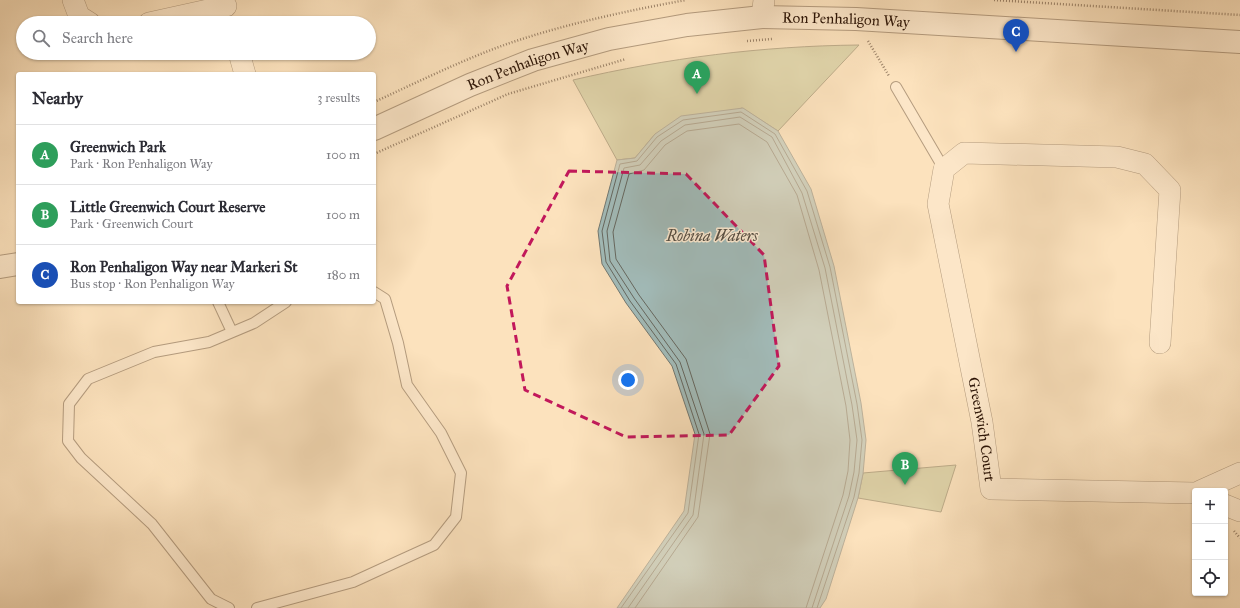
<!DOCTYPE html>
<meta charset="utf-8">
<style>
body{margin:0;font-family:"IM FELL Great Primer",serif;background:#f7f7f7;color:#2b2b33}
.controls{position:absolute;right:12px;bottom:12px;display:grid;overflow:hidden;border-radius:4px;box-shadow:0 1px 3px #0004}
.controls button{width:36px;height:36px;display:grid;place-items:center;padding:0;border:0;border-bottom:1px solid #e1e1e2;background:#fff;color:#2b2b33;font:20px sans-serif}
.you{position:absolute;left:628px;top:380px;width:14px;height:14px;margin:-10px;border:3px solid #fff;border-radius:50%;background:#1a73e8;box-shadow:0 0 0 6px #1a73e833}
.badge{display:grid;place-items:center;width:26px;height:26px;border-radius:50%;background:#8f2418;color:#fff;font-size:13px;font-weight:700}
.pin{position:absolute;translate:-50% -33px;filter:drop-shadow(0 1px 2px #0008)}
.pin::after{content:'';position:absolute;top:21px;width:14px;height:12px;background:inherit;clip-path:polygon(0 0,100% 0,50% 100%)}
.list{margin:0;padding:0;list-style:none}
h2{display:flex;justify-content:space-between;align-items:center;height:52px;margin:0;padding:0 16px;font-size:17px}
h2 small{font-size:13px;font-weight:400;color:#7c7c81}
.list li{display:grid;grid-template-columns:26px 1fr auto;gap:12px;align-items:center;box-sizing:border-box;height:60px;padding:0 16px;border-top:1px solid #e1e1e2}
.list b{display:block;font-size:15px;white-space:nowrap}
.list p{margin:0;font-size:13px;white-space:nowrap;color:#7c7c81}
.list em{font-size:13px;font-style:normal;color:#7c7c81}
.icon{flex:none;width:22px;height:22px;fill:none;stroke:currentColor;stroke-width:2;stroke-linecap:round;stroke-linejoin:round}
.map{position:relative;flex:none;width:1240px;height:608px;overflow:hidden}
.search{position:absolute;background:#fff;box-shadow:0 1px 3px #0004;left:16px;top:16px;width:360px;height:44px;display:flex;align-items:center;gap:10px;box-sizing:border-box;padding:0 14px;border-radius:22px;color:#7c7c81;font-size:15px}
.panel{position:absolute;background:#fff;box-shadow:0 1px 3px #0004;left:16px;top:72px;width:360px;height:232px;border-radius:4px}
.map>svg:first-child{display:block}
.green{fill:#bec392;stroke:#746b4c}
.water{fill:#a2bcba;stroke:#727872}
.lines{fill:none;stroke-linecap:round;stroke-linejoin:round}
.shore{stroke:#666860;stroke-width:1}
.service-casing{stroke:#5f4733;stroke-width:12}
.minor-casing{stroke:#5f4733;stroke-width:22}
.tertiary-casing{stroke:#5f4733;stroke-width:24}
.path{stroke:#2b1305;stroke-width:2.5;stroke-dasharray:1 2;stroke-linecap:butt}
.service{stroke:#fdecd4;stroke-width:10}
.minor{stroke:#fdecd4;stroke-width:21}
.tertiary{stroke:#fdecd4;stroke-width:22}
.marked{fill:none;stroke:#c2185b;stroke-width:3;stroke-dasharray:8 5;stroke-linejoin:round}
.labels{text-anchor:middle;dominant-baseline:central;stroke-width:3;stroke-linejoin:round;paint-order:stroke}
.street-label{font-size:15px;fill:#2b1305;stroke:#fdecd4}
.water-label{font-size:16px;font-style:italic;fill:#554e44;stroke:#fdecd4}
</style>
<div class="map">
<svg width="1240" height="608" viewBox="0 0 1240 608">
<rect width="100%" height="100%" fill="#fce2bd"/>
<filter id="stains"><feTurbulence type="fractalNoise" baseFrequency=".005" numOctaves="4"/><feColorMatrix values="0 0 0 0 .2 0 0 0 0 .09 0 0 0 0 .02 0 0 0 .5 -.17"/></filter>
<radialGradient id="worn" r=".72"><stop offset=".6" stop-color="#630" stop-opacity="0"/><stop offset="1" stop-color="#630" stop-opacity=".3"/></radialGradient>
<path class="green" d="M859,45l-81,86 -36,-23 -87,26 -20,24 -18,2 -44,-80c95,-22 189,-34 286,-35z
M956,465l-15,47 -83,-14 5,-25z"/>
<path class="water" d="M743,108l35,23 33,58 23,77 27,137 5,37 -3,34 -5,24 -32,101 -6,9h-203l67,-97 11,-77 -23,-68 -46,-63 -24,-39 -4,-33 19,-71 18,-2 20,-24 26,-18z"/>
<g class="lines">
<path class="shore" d="M621,608l67,-95 11,-79 -23,-70 -46,-63 -24,-39 -4,-31 18,-67 17,-3 20,-24 26,-17 58,-8 34,22 32,57 23,76 27,137 5,36 -3,33 -5,24 -37,111
M628,608l65,-93 11,-81 -24,-72 -46,-64 -24,-37 -3,-30 17,-63 16,-3 21,-24 24,-16 55,-8 32,20 30,56 23,75 27,137 5,35 -3,32 -5,24 -37,112
M635,608l63,-91 12,-83 -24,-75 -47,-64 -23,-36 -3,-27 16,-58 15,-4 21,-25 22,-14 52,-7 28,18 30,53 22,75 27,136 4,34 -2,31 -5,24 -37,113"/>
<g class="service-casing">
<path id="service" d="M896,87l48,82
M218,302l14,30
M229,608l-18,-9 -59,-75 -71,-66 -13,-17 1,-37 19,-25 66,-27 55,-10 45,-19 32,-21
M257,608l96,-26 48,-22 33,-15 22,-28 5,-44 -20,-40 -34,-48 -9,-42 -13,-44 -11,-7"/>
</g>
<g class="minor-casing">
<g id="minor">
<path d="M73,0l6,16 11,7"/>
<path d="M762,17l2,-17"/>
<path d="M149,23l77,-17"/>
<path d="M239,53l6,21"/>
<path id="s1" d="M1160,343l10,-153 -25,-26 -28,-7 -153,-4 -20,16 -6,35 44,218 9,67 204,4"/>
<path d="M1200,491l40,-18"/>
<path d="M1225,505l15,6"/>
</g>
</g>
<g class="tertiary-casing">
<g id="tertiary">
<path id="s2" d="M374,129l96,-44 63,-25 76,-21 78,-14 75,-8 94,2 384,23"/>
<path d="M0,267l18,-3"/>
</g>
</g>
<path class="path" d="M994,0l246,15
M747,41l25,-2
M868,41l21,35
M374,102c44,-20 88,-42 133,-58 58,-20 119,-33 179,-44
M374,154l134,-60 118,-35
M1234,531l6,7"/>
<use href="#service" class="service"/>
<use href="#minor" class="minor"/>
<use href="#tertiary" class="tertiary"/>
</g>
<path d="M0 0H1240V608H0ZM569,171l117,3 78,81 15,111 -50,69 -103,2 -101,-47 -18,-104z" fill="#fce2bd" fill-opacity=".55" fill-rule="evenodd"/>
<path class="marked" d="M569,171l117,3 78,81 15,111 -50,69 -103,2 -101,-47 -18,-104z"/>
<g class="labels">
<g class="street-label">
<text stroke="none"><textPath href="#s2" startOffset="491">Ron Penhaligon Way</textPath></text>
<text stroke="none"><textPath href="#s2" startOffset="167">Ron Penhaligon Way</textPath></text>
<text stroke="none"><textPath href="#s1" startOffset="662">Greenwich Court</textPath></text>
</g>
<g class="water-label">
<text x="712" y="235">Robina Waters</text>
</g>
</g>
<rect width="100%" height="100%" filter="url(#stains)"/>
<rect width="100%" height="100%" fill="url(#worn)"/>
</svg>
<div class="controls">
<button>+</button>
<button>−</button>
<button><svg class="icon" aria-label="locate" viewBox="0 0 24 24"><circle cx="12" cy="12" r="6"/><path d="M12 2v4M12 18v4M2 12h4M18 12h4"/></svg></button>
</div>
<div class="you"></div>
<div class="pin badge" style="left:697px;top:94px;background:#2e9e5b">A</div>
<div class="pin badge" style="left:905px;top:485px;background:#2e9e5b">B</div>
<div class="pin badge" style="left:1016px;top:52px;background:#1a4fb4">C</div>
<div class="search"><svg class="icon" aria-label="search" viewBox="0 0 24 24"><circle cx="10" cy="10" r="6"/><path d="M15 15l6 6"/></svg>Search here</div>
<section class="panel">
<h2>Nearby<small>3 results</small></h2>
<ul class="list">
<li><span class="badge" style="background:#2e9e5b">A</span><div><b>Greenwich Park</b><p>Park · Ron Penhaligon Way</p></div><em>100 m</em></li>
<li><span class="badge" style="background:#2e9e5b">B</span><div><b>Little Greenwich Court Reserve</b><p>Park · Greenwich Court</p></div><em>100 m</em></li>
<li><span class="badge" style="background:#1a4fb4">C</span><div><b>Ron Penhaligon Way near Markeri St</b><p>Bus stop · Ron Penhaligon Way</p></div><em>180 m</em></li>
</ul>
</section>
</div>
